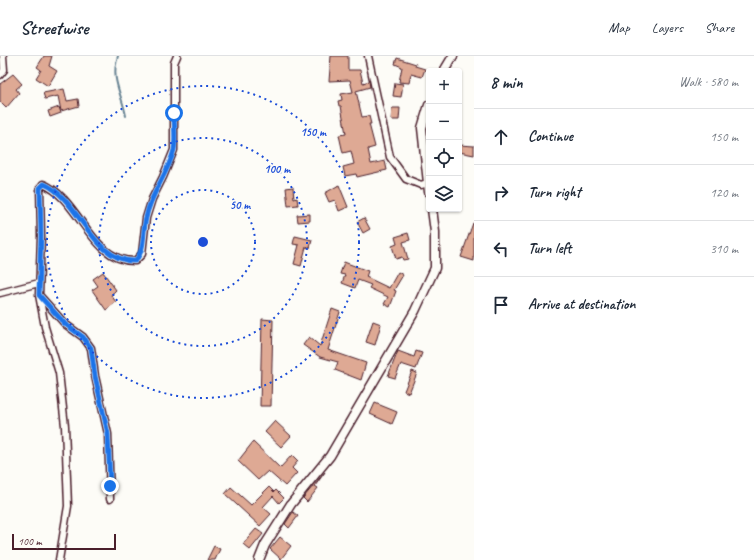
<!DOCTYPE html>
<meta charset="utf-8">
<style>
body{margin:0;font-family:Caveat,sans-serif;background:#f6f6f7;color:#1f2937}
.controls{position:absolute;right:12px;top:12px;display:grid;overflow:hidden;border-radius:4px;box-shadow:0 1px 3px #0004}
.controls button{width:36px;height:36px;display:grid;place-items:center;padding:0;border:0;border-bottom:1px solid #e0e1e3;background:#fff;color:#1f2937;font:20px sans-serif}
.scale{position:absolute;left:12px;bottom:10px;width:104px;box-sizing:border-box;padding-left:4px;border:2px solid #4a1f2b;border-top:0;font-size:11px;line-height:14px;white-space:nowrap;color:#4a1f2b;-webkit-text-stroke:3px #fdfcf7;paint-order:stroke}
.stop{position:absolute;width:12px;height:12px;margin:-9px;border:3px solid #1a73e8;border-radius:50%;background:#fff}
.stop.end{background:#1a73e8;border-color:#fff;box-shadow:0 1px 4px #0008}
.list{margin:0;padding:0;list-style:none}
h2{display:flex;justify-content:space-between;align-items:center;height:52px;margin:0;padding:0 16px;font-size:17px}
h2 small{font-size:13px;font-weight:400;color:#747a83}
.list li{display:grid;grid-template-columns:26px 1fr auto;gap:12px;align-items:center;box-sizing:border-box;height:56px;padding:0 16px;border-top:1px solid #e0e1e3}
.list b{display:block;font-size:15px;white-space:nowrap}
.list em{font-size:13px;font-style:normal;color:#747a83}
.icon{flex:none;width:22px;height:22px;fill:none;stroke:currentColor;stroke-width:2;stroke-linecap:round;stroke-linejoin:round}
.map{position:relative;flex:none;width:474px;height:504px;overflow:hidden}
header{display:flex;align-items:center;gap:24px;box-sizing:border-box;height:56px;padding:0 20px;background:#fff;border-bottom:1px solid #e0e1e3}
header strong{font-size:19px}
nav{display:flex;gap:22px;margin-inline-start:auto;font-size:14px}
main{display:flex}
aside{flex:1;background:#fff}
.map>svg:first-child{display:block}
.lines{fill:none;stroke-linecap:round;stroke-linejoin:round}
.stream{stroke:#678393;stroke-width:2}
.building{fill:#dea994;stroke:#4a1f2b}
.minor-casing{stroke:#4a1f2b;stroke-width:9}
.tertiary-casing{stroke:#4a1f2b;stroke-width:11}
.minor{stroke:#fdfcf7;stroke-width:6}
.tertiary{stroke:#fdfcf7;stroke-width:8}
.route{stroke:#1a73e8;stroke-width:5}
.ring{fill:none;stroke:#1d4ed8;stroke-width:2;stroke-dasharray:2 4}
.centre{fill:#1d4ed8;stroke:#fdfcf7;stroke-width:2}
.ring-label{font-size:12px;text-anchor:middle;font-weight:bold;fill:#1d4ed8;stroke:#fdfcf7;stroke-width:4;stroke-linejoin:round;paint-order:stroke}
</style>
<header>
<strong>Streetwise</strong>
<nav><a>Map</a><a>Layers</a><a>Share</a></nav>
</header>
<main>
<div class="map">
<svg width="474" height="504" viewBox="0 0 474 504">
<rect width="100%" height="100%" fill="#fdfcf7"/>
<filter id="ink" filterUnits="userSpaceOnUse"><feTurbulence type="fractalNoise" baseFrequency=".025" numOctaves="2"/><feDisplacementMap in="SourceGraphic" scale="8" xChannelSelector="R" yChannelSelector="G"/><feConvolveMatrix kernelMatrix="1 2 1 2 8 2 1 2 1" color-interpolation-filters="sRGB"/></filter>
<g filter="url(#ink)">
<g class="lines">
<path class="stream" d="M118,0c-8,23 4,38 8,60"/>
</g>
<path class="building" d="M44,0h8l-3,10 8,5 -9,15 -12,-8 5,-8 -4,-3z
M331,0h17v14h12l3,13 6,-2 1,6 -14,4 6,26 7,-1 2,8h-2l6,23 -7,2 3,15 14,-3 2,9 -30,7 -1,-3 -11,2 -2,-9 11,-3 -3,-13 -8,2 -4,-18 7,-1 -5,-28h-2l-1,-5 4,-1 -1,-6 12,-2 -3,-12 -21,1z
M397,2l19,6 -1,2 10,3 -3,8 -11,-3 -2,9 -10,-1 3,-15 -7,-3z
M13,18l9,10 -6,5 3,4 -13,15 -6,-6v-18z
M395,27l8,1 -2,13 -8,-1z
M64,33l3,12 11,-2 1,7 -18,5 -3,-15 -13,3 -2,-6z
M59,51l2,6 -11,4 -2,-6z
M392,52h8l-1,12h-8z
M459,89l15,1v9l-15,-3z
M339,129l9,22 -9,4 -4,-11 -6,2 -4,-9z
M293,131l1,12 3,-1 1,7 -10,1 -2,-18z
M310,158v7l-12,1 -1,-7z
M364,162l6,11 -7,4 -6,-11z
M473,167h1v38l-13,-4z
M408,177l2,7 -7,2 5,17 -5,1 -1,-3 -6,2 -4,-13 5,-2 -2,-7z
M295,180l17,4 -2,8 -4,-1 -5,19 -7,-2 5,-19 -6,-1z
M344,206l24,9 -2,6 23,11 9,-16 5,3 -9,15 2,1 -6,16 -6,-3 4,-7 -19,-9 2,-3 -13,-5 -3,8 -13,-5 3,-8 -5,-1z
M103,216l13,18 -5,5 5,7 -10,8 -14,-20 6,-4 -5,-7z
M332,253l8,3 -12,38 38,13 -5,17 -26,-10 3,-8 -18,-5 -17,-12 6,-8 11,9z
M262,263l11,1 -2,86h-11z
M373,265l8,3 -6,21 -9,-3z
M398,295l16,6 2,-6 6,2 -6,16 -15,-5 -6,14 -7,-2z
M412,315l5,2 -8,20 -5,-2z
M375,347l22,9 -5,12 -22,-10z
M275,365l16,15 -10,11 -16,-15z
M253,386l27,26 12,-13 6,6 -6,7 5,5 -12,13 -17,-15 -10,9 -20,-19z
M325,416l-10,14 3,2 -11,14 -4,-4z
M231,431l20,18 18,-18 5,5 2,-2 8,8 -5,5 -6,-7 -10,11 8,7 -11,12 -35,-32z
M293,456l5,4 -9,12 -4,-4z
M256,473l7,5 -13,16 -7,-6z
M280,481l11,9 -10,13 -11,-10z
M214,490l6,3 -5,11h-8z"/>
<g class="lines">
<g class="minor-casing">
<path id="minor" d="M368,0l22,101 16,22 15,6 7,-2
M0,19l4,-5 -1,-14
M0,237l39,-10
M39,239l26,29 18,13 8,11 4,28 13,58 2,65
M59,504l9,-54 -3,-80 -6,-53 -14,-46 -6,-32 2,-59 -1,-48 3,-4c36,14 48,78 92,77l7,-7 4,-36 6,-19 11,-22 11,-27v-87l3,-7"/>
</g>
<g class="tertiary-casing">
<path id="tertiary" d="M444,15l9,-15
M429,49l-7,23 7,64
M259,504l6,-15 26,-41 39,-48 85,-145 20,-43v-36l-3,-23"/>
</g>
<use href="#minor" class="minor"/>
<use href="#tertiary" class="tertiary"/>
</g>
</g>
<g class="lines" filter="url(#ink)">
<path class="route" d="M110,430l-2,-52 -13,-58 -4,-28 -8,-11 -18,-13 -26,-29 2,-59 -1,-48 4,-4c35,14 48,78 91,77 11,-12 7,-27 11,-43 4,-24 22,-44 28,-68 2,-11 0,-25 0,-37"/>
</g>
<g class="ring">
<circle cx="203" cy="186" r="52"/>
<circle cx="203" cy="186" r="104"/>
<circle cx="203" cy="186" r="156"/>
</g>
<circle cx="203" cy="186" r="6" class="centre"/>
<g class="ring-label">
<text x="313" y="80">150 m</text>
<text x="277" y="117">100 m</text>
<text x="240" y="153">50 m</text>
</g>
</svg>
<div class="controls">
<button>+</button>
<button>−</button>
<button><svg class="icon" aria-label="locate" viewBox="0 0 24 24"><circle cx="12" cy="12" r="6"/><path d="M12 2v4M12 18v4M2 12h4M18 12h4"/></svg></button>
<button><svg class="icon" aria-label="layers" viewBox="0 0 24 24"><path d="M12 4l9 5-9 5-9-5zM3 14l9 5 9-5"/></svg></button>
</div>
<div class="scale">100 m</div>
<div class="stop" style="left:174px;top:57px"></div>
<div class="stop end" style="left:110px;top:430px"></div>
</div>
<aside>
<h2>8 min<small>Walk · 580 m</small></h2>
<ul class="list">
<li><svg class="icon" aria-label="ahead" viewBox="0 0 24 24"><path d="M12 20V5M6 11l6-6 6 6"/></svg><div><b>Continue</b></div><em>150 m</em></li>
<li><svg class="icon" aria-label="right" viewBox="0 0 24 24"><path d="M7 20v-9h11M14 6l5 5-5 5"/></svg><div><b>Turn right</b></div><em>120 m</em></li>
<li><svg class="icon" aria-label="left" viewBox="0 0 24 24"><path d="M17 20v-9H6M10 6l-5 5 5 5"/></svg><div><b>Turn left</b></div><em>310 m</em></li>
<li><svg class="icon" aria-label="arrive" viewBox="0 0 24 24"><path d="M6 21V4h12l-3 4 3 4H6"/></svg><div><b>Arrive at destination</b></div></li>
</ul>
</aside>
</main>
